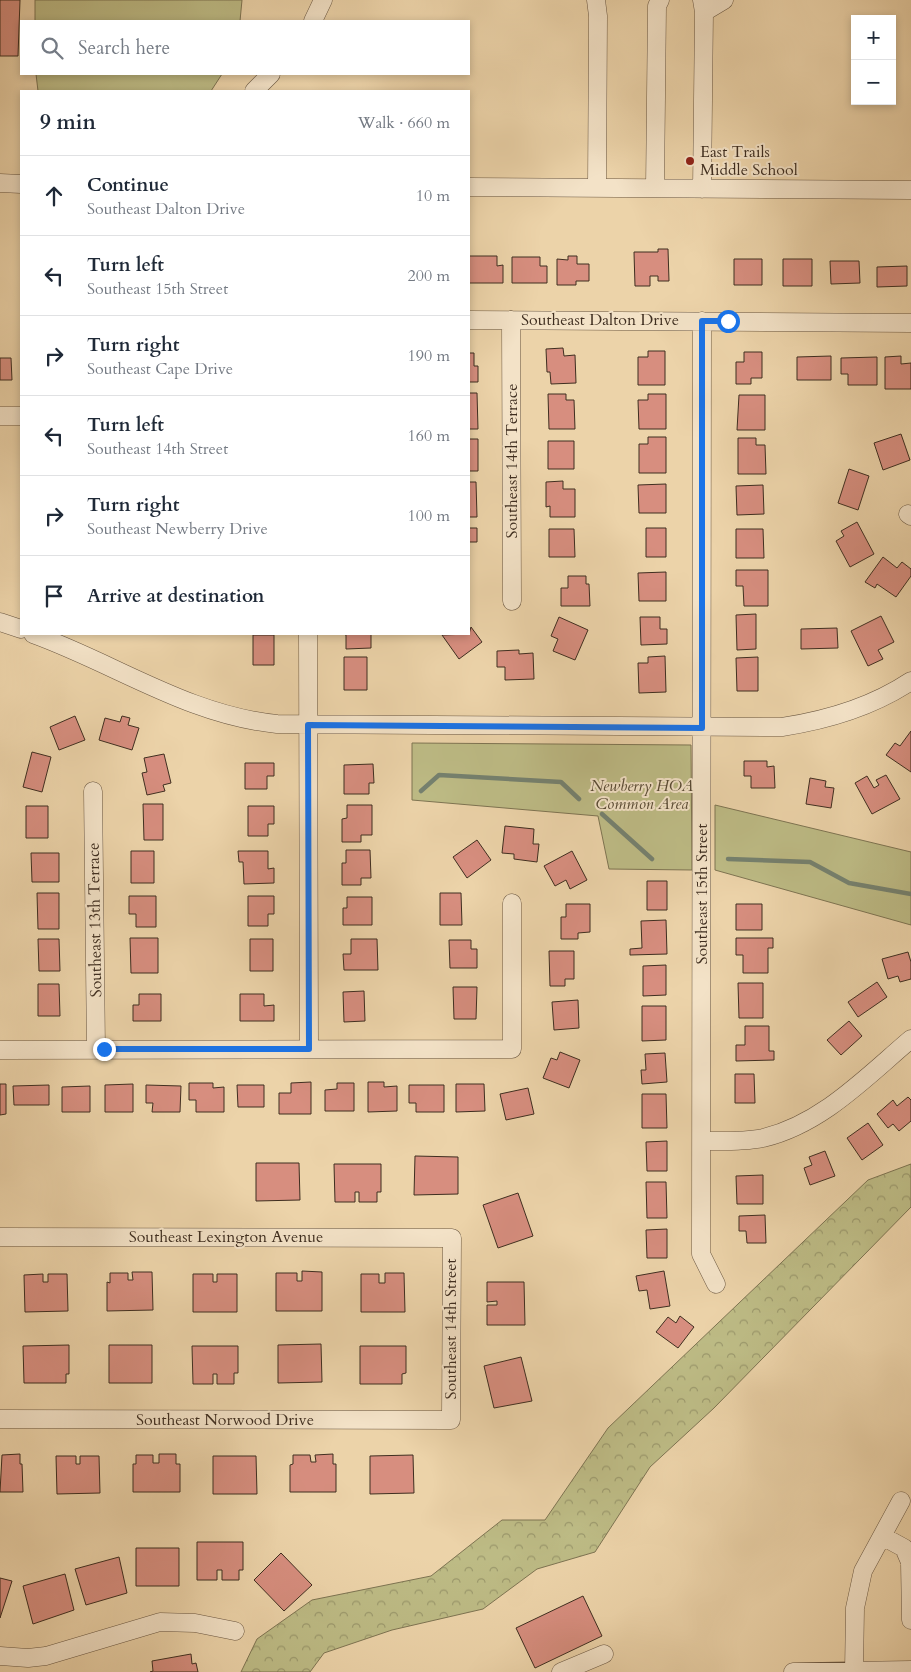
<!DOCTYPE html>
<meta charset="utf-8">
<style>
body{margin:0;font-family:Cardo,serif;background:#f6f6f7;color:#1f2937}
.controls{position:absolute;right:15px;top:15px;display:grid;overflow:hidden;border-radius:0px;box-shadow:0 2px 8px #0003}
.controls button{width:45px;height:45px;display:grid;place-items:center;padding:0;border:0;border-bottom:1px solid #e0e1e3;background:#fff;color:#1f2937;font:25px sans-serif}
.stop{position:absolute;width:15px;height:15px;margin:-11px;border:4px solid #1a73e8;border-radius:50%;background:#fff}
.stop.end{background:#1a73e8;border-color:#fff;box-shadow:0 1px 5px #0008}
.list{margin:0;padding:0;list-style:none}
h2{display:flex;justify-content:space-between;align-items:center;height:65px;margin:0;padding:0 20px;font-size:21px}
h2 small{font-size:16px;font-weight:400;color:#747a83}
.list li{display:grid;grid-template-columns:32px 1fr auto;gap:15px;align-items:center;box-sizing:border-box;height:80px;padding:0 20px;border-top:1px solid #e0e1e3}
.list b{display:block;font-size:19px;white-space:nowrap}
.list p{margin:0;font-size:16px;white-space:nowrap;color:#747a83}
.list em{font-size:16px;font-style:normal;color:#747a83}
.icon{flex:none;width:28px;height:28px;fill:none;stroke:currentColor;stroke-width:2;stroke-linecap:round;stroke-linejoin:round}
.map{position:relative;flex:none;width:911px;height:1672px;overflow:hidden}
.search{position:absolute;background:#fff;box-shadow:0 2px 8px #0003;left:20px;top:20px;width:450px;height:55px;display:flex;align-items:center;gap:12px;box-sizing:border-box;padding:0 18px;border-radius:0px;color:#747a83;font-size:19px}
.panel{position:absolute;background:#fff;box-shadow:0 2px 8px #0003;left:20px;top:90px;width:450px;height:545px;border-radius:0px}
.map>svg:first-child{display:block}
.green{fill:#bdbb85;stroke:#7e7452}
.forest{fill:url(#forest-crowns);stroke:#7e7452}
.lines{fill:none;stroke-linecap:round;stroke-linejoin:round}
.stream{stroke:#75816f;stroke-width:4.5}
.building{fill:#d78e7f;stroke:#3f2e20}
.minor-casing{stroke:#6a5742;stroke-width:19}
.minor{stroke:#f3e2c7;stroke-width:18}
.route{stroke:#1a73e8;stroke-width:6}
.poi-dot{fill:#8f2418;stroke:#f3e2c7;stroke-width:2}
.labels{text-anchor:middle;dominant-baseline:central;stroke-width:4;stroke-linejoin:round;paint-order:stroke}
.poi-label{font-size:16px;fill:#3f2e20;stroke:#f3e2c7;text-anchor:start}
.street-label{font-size:16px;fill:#3f2e20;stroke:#f3e2c7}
.park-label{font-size:16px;font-style:italic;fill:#584a34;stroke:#f3e2c7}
</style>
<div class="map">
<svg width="911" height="1672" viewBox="0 0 911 1672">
<defs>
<pattern id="forest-crowns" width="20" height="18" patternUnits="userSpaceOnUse" patternTransform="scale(1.25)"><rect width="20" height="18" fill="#bdbb85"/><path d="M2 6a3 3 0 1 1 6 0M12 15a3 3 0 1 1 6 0" fill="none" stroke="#9b986c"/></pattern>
</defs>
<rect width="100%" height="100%" fill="#ecd3a9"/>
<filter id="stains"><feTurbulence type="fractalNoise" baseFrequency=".004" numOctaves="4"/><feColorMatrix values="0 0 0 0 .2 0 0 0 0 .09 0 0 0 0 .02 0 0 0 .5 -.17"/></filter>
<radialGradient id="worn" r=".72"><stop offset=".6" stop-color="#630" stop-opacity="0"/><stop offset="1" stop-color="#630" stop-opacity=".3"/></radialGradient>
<path class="green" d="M35,0h207l-2,21h-205z
M36,74h186l-11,17h-173z
M412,743l279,2 1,125 -83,-1 -11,-53 -186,-16z
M715,805l196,47v73l-196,-55z"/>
<path class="forest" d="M911,1164v43l-197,201 -64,59 -55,85 -58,17 -54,40 -91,21 -68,23 -14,19h-69l16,-33 55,-39 119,-24 71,-56h43l63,-92 260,-248z"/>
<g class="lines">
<path class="stream" d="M421,791l18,-16 122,7 18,17
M602,814l50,45
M728,859l82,3 39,21 62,11"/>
</g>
<path class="building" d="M0,0h20l-2,56h-18z
M658,249h10l1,32h-11v-5h-8v10h-15l-1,-34h24z
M469,256h28v10l6,-1v18h-34z
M568,256h9v8h12v17h-13v4h-19v-26l11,1z
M512,257h28v9h7v17h-35z
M734,259h28v26h-28z
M783,259h29v27h-29z
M830,261h29l1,22 -29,1z
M907,266v20l-30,1v-20z
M563,348l1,8 11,-1 1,28 -25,1 -1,-12h-3l-1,-23z
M648,351h17v34h-27v-28h10z
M744,352h18v26h-11v6h-15v-22h8z
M469,353h5v13h4v16h-9z
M831,356v24h-34v-23z
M901,356v8l10,-1v26h-26v-32z
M877,357v28h-29v-11h-7v-16z
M0,358h11l1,22h-12z
M469,393h8l1,36h-9z
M548,394h18v6h8l1,29h-26z
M648,394h18v35h-27l-1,-29h10z
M739,395h26v35h-28z
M901,434l9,26 -27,10 -9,-27z
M648,437h18v36h-27v-29h9z
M738,438h18v7h9l1,29h-28z
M469,439h9v32h-9z
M548,441h26v28h-26z
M849,469l20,7 -11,34 -20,-7z
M563,481v8h12v28h-25v-11l-4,1v-25z
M469,482h7l1,35h-8z
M666,484v29h-27l-1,-28z
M763,485l1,29 -27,1 -1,-29z
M857,522l17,32 -24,13 -14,-26 8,-5 -3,-5z
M469,528h8v14h-8z
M646,528h20v29h-20z
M549,529h25l1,28h-26z
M736,529h27l1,29h-28z
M883,557l14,11 5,-6 9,7v7l-15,21 -19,-13 -2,4 -10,-6z
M736,570h32v36h-24l-1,-20h-7z
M666,572v29h-27l-1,-28z
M568,576h18v8h3l1,22h-29v-18h7z
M756,614v35l-19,1 -1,-35z
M881,616l13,26 -16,8 5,9 -15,7 -17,-35z
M559,617l29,13 -13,30 -22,-9 5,-12 -7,-3z
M640,617h20v12h7v15l-26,1z
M471,627l11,15 -23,17 -17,-24 27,-1z
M837,628l1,20 -37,1v-20z
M343,634h28v14l-25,1v-14z
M253,635h21v30h-21z
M519,650v4l14,-1 1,26 -29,1v-13h-8v-16z
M665,656l1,36 -27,1 -1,-30h10v-6z
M344,657h23v33h-23z
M758,657v34h-21l-1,-33z
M75,716l10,24 -26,10 -9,-23z
M122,716l8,2 -2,7 11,3 -7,22 -33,-10 6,-22 15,4z
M911,731v41l-25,-17 9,-12 5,3z
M32,752l19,5 -9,35 -19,-5z
M164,754l7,29 -8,2 2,6 -18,4 -5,-22 5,-1 -3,-14z
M744,761h23v6l7,-1 1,22h-24v-12h-7z
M245,763h29v13h-7v13h-22z
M373,764l1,19h-5v11h-25v-29z
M886,775l14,24 -28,15 -17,-31 12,-7 7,12 5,-3 -3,-5z
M810,778l16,3 -1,6 9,1 -3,20 -25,-4z
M143,804h20v36h-19z
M347,805h25v30h-11v7h-19v-23l5,-1z
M26,806h22v32h-22z
M248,806h26v18h-6v12h-20z
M505,826l29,3 -1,15h6l-2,18 -23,-3v-5l-12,-1z
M477,840l14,20 -24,18 -14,-21z
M346,850h24l1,28h-10v7h-19v-22h4z
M131,851h23v32h-23z
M238,851h30v18l6,-1v15l-30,1 -1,-22h-4z
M572,851l15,29 -17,9 -4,-9 -11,6 -11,-20z
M31,853h28v29h-27z
M647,881h20v29h-20z
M37,893h22v36h-21z
M440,893h21l1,32h-22z
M129,896h27v31h-20v-13h-7z
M248,896h26v18h-6v12h-20z
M347,897h25v28h-29v-17h4z
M566,904h24v28l-12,1v6h-17v-22h5z
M736,904h26v26h-26z
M666,920l1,34 -37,1v-6l12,-1 -1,-27z
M130,938h28v35h-27z
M736,938h37v10h-5v25h-25v-18h-7z
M38,939h21l1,32h-21z
M250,939h23v32h-23z
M351,939h26l1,31h-34l-1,-16h8z
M449,940h22v9h6v19h-27z
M549,951h25v28h-9v7h-15z
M908,952l3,10v17l-11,3 -2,-6 -10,3 -6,-20z
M666,965v30l-23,1v-30z
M877,982l10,15 -29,20 -10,-15z
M738,983h25v35h-24z
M38,984h21l1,32h-22z
M453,987h24l-1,32h-22z
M364,991l1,30 -21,1 -1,-30z
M139,994h22v27h-28v-16h6z
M240,994h24v12l10,-1v16h-34z
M578,1000l1,28 -25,2 -2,-28z
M642,1006h24v34l-24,1z
M849,1021l13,15 -21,19 -14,-15z
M745,1026h24v25h5v9l-38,1v-16h9z
M560,1052l20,8 -11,28 -26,-10 8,-20 6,2z
M665,1053l2,29 -25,2 -1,-14h5l-1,-16z
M735,1074h19l1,29h-20z
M311,1082v32h-32v-21h12v-10z
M368,1082h16v5l13,-1v25l-29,1z
M189,1083h24v5l11,-1v25h-28v-12h-7z
M337,1083h17v28h-29v-21l12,-1z
M0,1084h6v30l-6,1z
M133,1084v28h-28v-27z
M456,1084h28l1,27 -29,1z
M49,1085v20h-35l-1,-19z
M146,1085l35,1 -1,26h-28l1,-9h-7z
M237,1085h27v22h-26z
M409,1085h35v27h-28v-9h-7z
M90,1086v26h-28v-25z
M528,1088l6,26 -28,6 -6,-26z
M642,1094h24l1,34h-25z
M908,1097l3,3v21l-12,10 -6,-7 -5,4 -11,-14 16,-14 4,6z
M868,1123l15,22 -21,15 -15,-22z
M667,1141v30h-20l-1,-29z
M825,1151l10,25 -25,9 -6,-17 8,-3 -3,-8z
M415,1156l43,1v37l-44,1z
M256,1163h43l1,37 -44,1z
M334,1164h47v28h-4v10h-18v-10h-4v10h-20z
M763,1175v29h-26l-1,-28z
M646,1182h20l1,36h-20z
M518,1193l15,43 -35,12 -15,-43z
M765,1215l1,28h-19l-1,-12h-7v-15z
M667,1229v29h-20l-1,-28z
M302,1271l20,1v39h-46v-38h21v8h5z
M664,1271l6,35 -20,3 -3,-19 -8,1 -3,-15z
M132,1272h20l1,38 -46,1v-29l3,1v-10h18v7h5z
M385,1273h19l1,39h-44v-38h18v9h6z
M43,1274v8h5v-8h19l1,37 -43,1 -1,-37z
M193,1274h20v8h4v-8h20v38h-44z
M487,1282h37l1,43h-38v-20h10v-4l-10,1z
M680,1316l14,11 -16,21 -22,-16 12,-15 8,6z
M321,1344l1,38 -44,1v-38z
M69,1345v29h-3v9h-42l-1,-37z
M109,1345h43v38h-43z
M192,1346h46v27h-4v11h-17v-10h-4v10h-20z
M360,1346h46v27l-4,1v10h-42z
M521,1357l11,44 -38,7 -10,-42z
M20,1454v10h2l1,28h-23l2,-37z
M159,1454h17v10h4v28h-47v-28h3v-9h17v8h6z
M333,1454v10h3v28h-46v-27l3,-1v-9h17l1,7h5l-1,-7z
M413,1455l1,38 -44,1v-38z
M56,1456h20v8h4v-8h19l1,37 -43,1z
M213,1456h43l1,38h-44z
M197,1542h46v28h-4v10h-17v-10h-5v10h-20z
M136,1548h43v38h-43z
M281,1553l31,32 -28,26 -30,-31z
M119,1557l8,36 -41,12 -11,-36z
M65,1574l9,36 -41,14 -10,-38z
M0,1578l12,3 -12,37z
M583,1596l19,40 -67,32 -19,-40z
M191,1654l1,10 4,-1 2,9h-48l3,-1 -1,-10z"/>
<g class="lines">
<g class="minor-casing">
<path id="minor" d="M596,0l2,16 -1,172
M702,0l2,12 -2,177
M704,12l20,-12
M313,21l10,-21
M254,91l17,-17
M0,183l21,1
M469,187l442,3
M655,188l2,-182 3,-6
M469,320l442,3
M511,320l1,281
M702,321l-1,933 15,30
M0,416h21
M908,514l3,2
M0,622l21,7
M33,634c83,30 155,81 244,90l505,3c46,-7 90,-20 129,-46
M308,634l1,415
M93,791l3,258
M0,1050l512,-1v-146
M702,1141c20,0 41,1 61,-3 59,-14 103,-61 148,-99
M0,1237l452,1 -1,182 -451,-1
M882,1536l22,12 6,14 1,58
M0,1656l28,2 18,-2 114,-34 35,1 40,8
M561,1672l43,-18
M793,1672l118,-2
M854,1672l1,-64 8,-37 38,-70"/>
</g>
<use href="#minor" class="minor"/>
</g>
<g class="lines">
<path class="route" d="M104,1049h205l-1,-324 394,3v-407h26"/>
</g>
<circle class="poi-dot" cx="690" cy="161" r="5"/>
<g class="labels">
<g class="poi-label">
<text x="700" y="152">East Trails<tspan x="700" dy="18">Middle School</tspan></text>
</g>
<g class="street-label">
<text x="600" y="320">Southeast Dalton Drive</text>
<text transform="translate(512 461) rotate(-90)">Southeast 14th Terrace</text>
<text transform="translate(702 894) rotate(-90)">Southeast 15th Street</text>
<text transform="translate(95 920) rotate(-91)">Southeast 13th Terrace</text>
<text x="226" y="1237">Southeast Lexington Avenue</text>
<text transform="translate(451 1329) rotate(-90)">Southeast 14th Street</text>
<text x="225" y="1420">Southeast Norwood Drive</text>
</g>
<g class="park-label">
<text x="642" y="786">Newberry HOA<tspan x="642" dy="18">Common Area</tspan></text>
</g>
</g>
<rect width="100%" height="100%" filter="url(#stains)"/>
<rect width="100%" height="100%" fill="url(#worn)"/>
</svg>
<div class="controls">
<button>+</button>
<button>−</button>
</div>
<div class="stop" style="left:728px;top:321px"></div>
<div class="stop end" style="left:104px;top:1049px"></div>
<div class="search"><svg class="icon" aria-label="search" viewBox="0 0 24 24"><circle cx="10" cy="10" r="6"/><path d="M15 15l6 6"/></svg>Search here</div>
<section class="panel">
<h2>9 min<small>Walk · 660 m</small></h2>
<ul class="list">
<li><svg class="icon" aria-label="ahead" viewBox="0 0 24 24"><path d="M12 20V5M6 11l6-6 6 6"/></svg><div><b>Continue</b><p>Southeast Dalton Drive</p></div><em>10 m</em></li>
<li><svg class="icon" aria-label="left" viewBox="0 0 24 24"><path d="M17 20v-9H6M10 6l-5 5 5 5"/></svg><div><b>Turn left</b><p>Southeast 15th Street</p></div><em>200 m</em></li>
<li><svg class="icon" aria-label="right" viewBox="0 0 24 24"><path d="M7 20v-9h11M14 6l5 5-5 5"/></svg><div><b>Turn right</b><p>Southeast Cape Drive</p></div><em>190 m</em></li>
<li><svg class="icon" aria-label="left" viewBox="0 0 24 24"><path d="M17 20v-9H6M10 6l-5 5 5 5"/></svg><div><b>Turn left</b><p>Southeast 14th Street</p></div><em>160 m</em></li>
<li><svg class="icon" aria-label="right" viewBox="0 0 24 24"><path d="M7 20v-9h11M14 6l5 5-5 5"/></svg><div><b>Turn right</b><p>Southeast Newberry Drive</p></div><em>100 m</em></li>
<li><svg class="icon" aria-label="arrive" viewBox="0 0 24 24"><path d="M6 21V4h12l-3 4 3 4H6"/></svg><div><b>Arrive at destination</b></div></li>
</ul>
</section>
</div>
